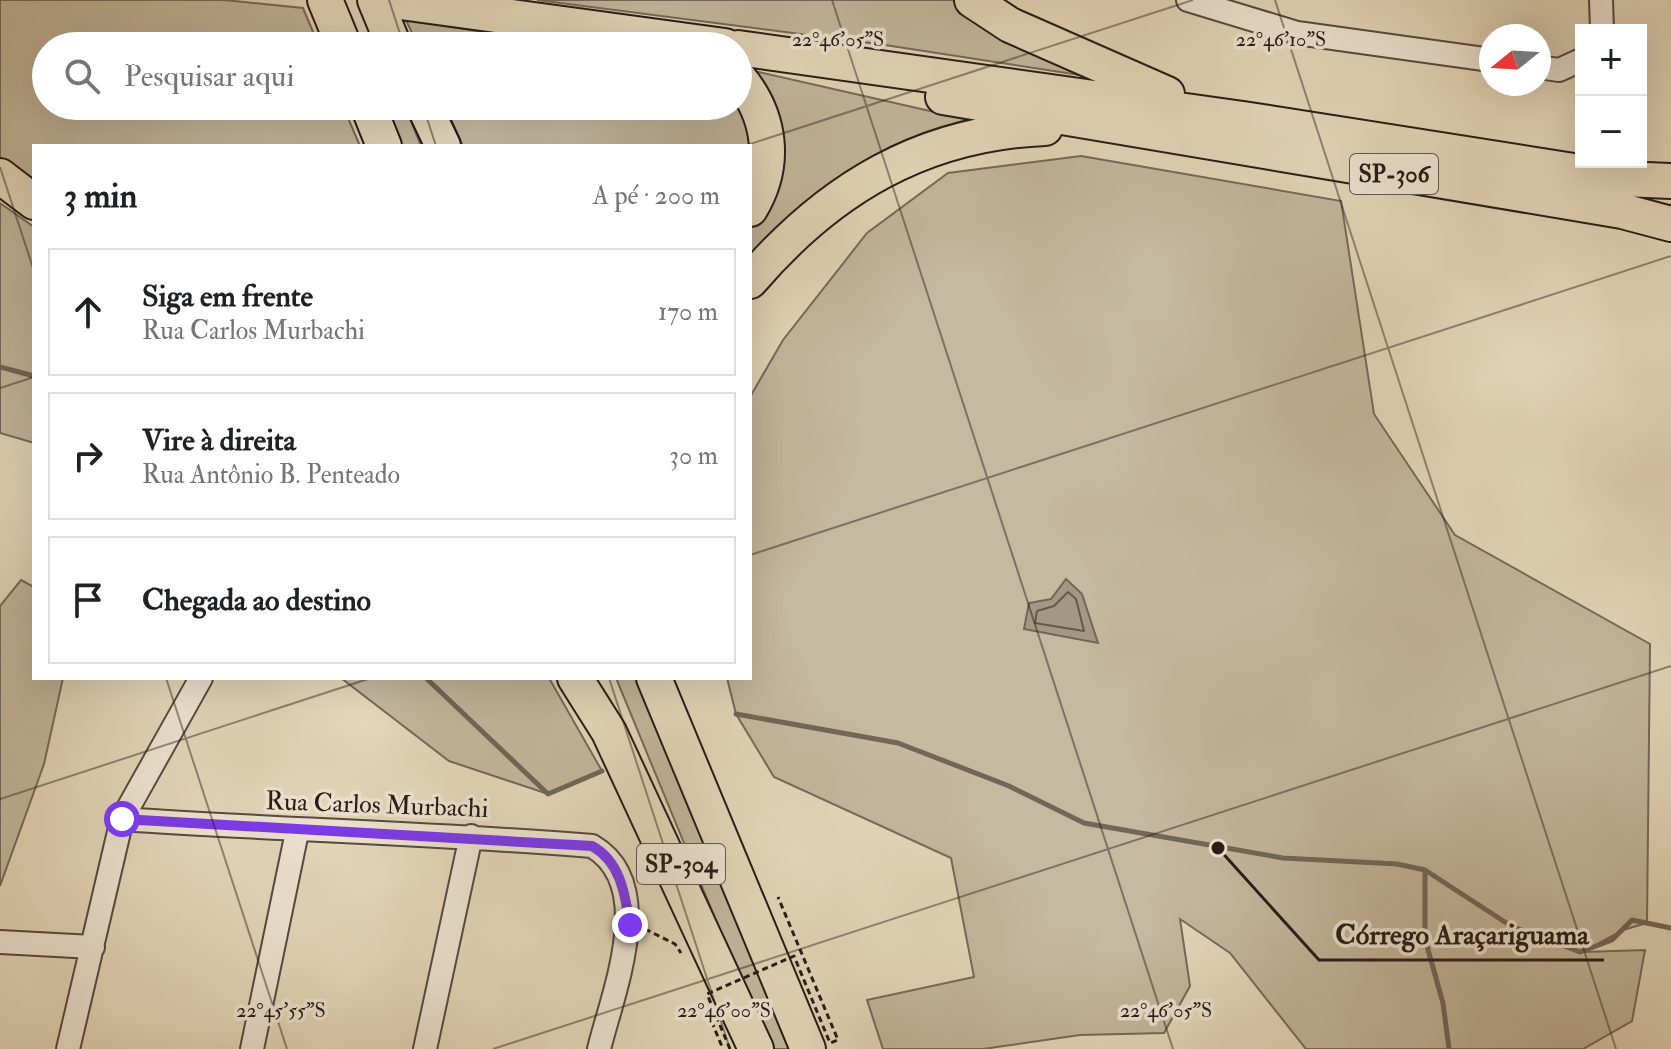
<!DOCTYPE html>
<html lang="pt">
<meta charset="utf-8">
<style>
body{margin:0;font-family:"IM FELL Double Pica",serif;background:#f6f6f6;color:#202124}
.controls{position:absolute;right:24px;top:24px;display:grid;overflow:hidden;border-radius:0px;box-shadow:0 8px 32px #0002}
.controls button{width:72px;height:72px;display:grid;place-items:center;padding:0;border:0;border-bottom:2px solid #e0e0e0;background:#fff;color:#202124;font:40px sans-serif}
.compass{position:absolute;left:1479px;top:24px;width:72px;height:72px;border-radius:50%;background:#fff;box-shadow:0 8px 32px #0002;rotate:252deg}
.stop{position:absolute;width:24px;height:24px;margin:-18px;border:6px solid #7c3aed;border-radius:50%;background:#fff}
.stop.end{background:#7c3aed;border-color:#fff;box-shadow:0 2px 8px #0008}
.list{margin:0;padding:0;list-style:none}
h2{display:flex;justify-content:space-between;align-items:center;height:104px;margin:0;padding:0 32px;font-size:34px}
h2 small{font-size:26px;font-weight:400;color:#757577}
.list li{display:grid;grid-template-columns:52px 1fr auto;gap:24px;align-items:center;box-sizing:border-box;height:128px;margin:0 16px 16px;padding:0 16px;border:2px solid #e0e0e0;border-radius:0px}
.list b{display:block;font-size:30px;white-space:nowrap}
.list p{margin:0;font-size:26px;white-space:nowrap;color:#757577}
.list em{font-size:26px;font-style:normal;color:#757577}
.icon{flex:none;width:44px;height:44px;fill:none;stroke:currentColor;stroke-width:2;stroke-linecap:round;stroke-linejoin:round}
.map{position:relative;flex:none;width:1671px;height:1049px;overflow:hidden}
.search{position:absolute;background:#fff;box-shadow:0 8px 32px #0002;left:32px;top:32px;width:720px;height:88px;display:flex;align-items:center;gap:20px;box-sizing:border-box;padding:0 28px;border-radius:44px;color:#757577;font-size:30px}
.panel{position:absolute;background:#fff;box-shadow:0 8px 32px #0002;left:32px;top:144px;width:720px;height:536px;border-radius:0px}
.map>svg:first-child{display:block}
.green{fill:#c5b9a0;stroke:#756a5a;stroke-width:2}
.water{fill:#a49884;stroke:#716658;stroke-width:2}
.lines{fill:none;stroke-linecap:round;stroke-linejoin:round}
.shore{stroke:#64594c;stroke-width:2}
.stream{stroke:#716658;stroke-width:5}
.minor-casing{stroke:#554a3f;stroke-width:26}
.highway-casing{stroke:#251a15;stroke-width:38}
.path{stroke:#251a15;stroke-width:3;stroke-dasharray:6 4;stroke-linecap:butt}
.minor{stroke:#efe6d4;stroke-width:22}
.highway{stroke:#e6d9bd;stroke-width:34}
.path-bridge{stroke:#251a15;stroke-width:3;stroke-dasharray:6 4;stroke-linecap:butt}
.route{stroke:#7c3aed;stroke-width:10}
.ticks{fill:none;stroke:#251a15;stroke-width:2;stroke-opacity:0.45}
.labels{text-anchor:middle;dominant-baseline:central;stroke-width:7;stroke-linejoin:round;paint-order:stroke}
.shield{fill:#efe6d4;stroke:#62574e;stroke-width:2}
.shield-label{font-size:24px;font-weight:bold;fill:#251a15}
.street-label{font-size:26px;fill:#251a15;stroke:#efe6d4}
.ticks-label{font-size:20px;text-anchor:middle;fill:#251a15;stroke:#efe6d4;stroke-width:7;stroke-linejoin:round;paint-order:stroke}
.leader{fill:none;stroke:#251a15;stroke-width:3}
.callout-dot{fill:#251a15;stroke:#efe6d4;stroke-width:3}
.callout-label{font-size:28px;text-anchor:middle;font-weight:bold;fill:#251a15;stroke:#efe6d4;stroke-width:7;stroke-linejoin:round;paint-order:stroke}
</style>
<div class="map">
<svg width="1671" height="1049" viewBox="0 0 1671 1049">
<rect width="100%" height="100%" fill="#e6d9bd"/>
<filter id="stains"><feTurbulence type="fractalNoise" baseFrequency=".0025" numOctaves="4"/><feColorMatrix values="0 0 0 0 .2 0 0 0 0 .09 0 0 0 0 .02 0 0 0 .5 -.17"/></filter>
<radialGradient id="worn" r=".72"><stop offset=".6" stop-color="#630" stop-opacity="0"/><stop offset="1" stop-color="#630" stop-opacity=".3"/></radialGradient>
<path class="green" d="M0,0h224l79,8 16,38h-273v60h297l17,40h-326v38l-34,-25z
M537,0h417l65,39 93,41 -227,-35z
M406,20l168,26h-156z
M741,68l246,56 -237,148v-45l8,-10z
M379,106h26l16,40h-26z
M445,106h293l13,2 -1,38h-287z
M1081,156l260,45 33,213 81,121 195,109 -3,279 -24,7 -40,22 62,-2 -13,71 -49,28h-277l-76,-96 -50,-34 10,67 -26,47 -84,2 -97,14h-100l-16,-49 107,-23 -23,-119 -177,-81 -38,-63 -9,-36h23v-281l33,-57 84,-107 81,-60z
M0,203l34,24v216l-34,-10z
M21,580l13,7v91h29l-19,86 -44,122v-280z
M341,678h208l53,93 -54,23 -99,-33z
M616,678h25l153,371h-25z"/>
<path class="water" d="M1066,579l16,15 16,49 -74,-14 5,-26 22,-4z"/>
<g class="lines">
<path class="shore" d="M1068,592l8,7 8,32 -49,-8 2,-12 17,-5z"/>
<path class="stream" d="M0,367l34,9
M426,678l122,116 54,-23
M736,714l162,29 111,43 75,37 199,35 114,6 28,6 86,56 69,26 32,-12 20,-20 39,8
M1425,870v69l18,64 6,46"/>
<g class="minor-casing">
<path id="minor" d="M1188,0l109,33 194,27
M1601,0l1,30
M1539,67l20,3 22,-10
M122,819c156,11 313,14 470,27 66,38 21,146 7,203
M0,942l93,5
M68,1049l54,-230 79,-141
M252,1049l45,-217
M425,1049l46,-213"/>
</g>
<g class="highway-casing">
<path id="highway" d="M325,0l19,46
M375,0l19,46
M386,0l339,46
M972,0l38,25 157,69
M738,48l505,71 381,60 47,2
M738,77c33,39 39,88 12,132
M943,97l679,114 49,13
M368,106l16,40
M424,106l19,40
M0,176l34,26
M750,281c79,-92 172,-148 295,-153
M575,678l34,54 147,317
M654,678l154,371"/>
</g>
<path class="path" d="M645,929l30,15 6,9
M704,1003l19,46"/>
<use href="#minor" class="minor"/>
<use href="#highway" class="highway"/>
<path class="path-bridge" d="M730,1049l-23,-55 87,-38 36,87 8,-3 -60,-143"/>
</g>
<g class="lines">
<path class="route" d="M122,819l470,27c29,16 33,49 38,79"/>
</g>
<path class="ticks" d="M389,0l15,46M832,0l341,1049M1275,0l341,1049M423,106l13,40M744,146l449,-146M0,167l34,104M0,388l34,-11M750,555l921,-299M166,678l121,371M609,678l121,371M0,799l371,-121M493,1049l1178,-383"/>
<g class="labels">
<g class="shield">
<rect x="1350" y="154" width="88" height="40" rx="6"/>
<rect x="637" y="844" width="88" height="40" rx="6"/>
</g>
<g class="shield-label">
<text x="1394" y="174">SP-306</text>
<text x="681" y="864">SP-304</text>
</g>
<g class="street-label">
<text transform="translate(377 805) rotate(2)">Rua Carlos Murbachi</text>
</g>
</g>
<g class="ticks-label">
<text x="838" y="46">22°46'05"S</text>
<text x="1281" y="46">22°46'10"S</text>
<text x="281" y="1017">22°45'55"S</text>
<text x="724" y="1017">22°46'00"S</text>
<text x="1166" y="1017">22°46'05"S</text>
</g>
<path class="leader" d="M1218 848L1319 960H1604"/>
<circle class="callout-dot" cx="1218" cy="848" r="8"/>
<g class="callout-label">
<text x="1462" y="944">Córrego Araçariguama</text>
</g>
<rect width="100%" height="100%" filter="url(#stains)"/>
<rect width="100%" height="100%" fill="url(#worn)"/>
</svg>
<div class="controls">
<button>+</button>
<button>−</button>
</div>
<svg class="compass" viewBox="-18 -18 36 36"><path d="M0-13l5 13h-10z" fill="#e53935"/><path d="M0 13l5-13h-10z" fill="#757577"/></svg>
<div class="stop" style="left:122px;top:819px"></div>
<div class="stop end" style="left:630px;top:925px"></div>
<div class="search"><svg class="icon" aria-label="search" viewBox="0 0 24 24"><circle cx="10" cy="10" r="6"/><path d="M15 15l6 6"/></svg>Pesquisar aqui</div>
<section class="panel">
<h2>3 min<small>A pé · 200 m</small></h2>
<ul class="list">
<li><svg class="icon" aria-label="ahead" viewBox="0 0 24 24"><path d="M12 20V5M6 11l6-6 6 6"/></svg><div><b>Siga em frente</b><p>Rua Carlos Murbachi</p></div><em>170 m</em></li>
<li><svg class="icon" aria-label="right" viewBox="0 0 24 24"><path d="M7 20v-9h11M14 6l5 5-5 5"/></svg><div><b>Vire à direita</b><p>Rua Antônio B. Penteado</p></div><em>30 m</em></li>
<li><svg class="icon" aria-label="arrive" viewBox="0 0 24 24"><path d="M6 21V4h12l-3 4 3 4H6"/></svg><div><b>Chegada ao destino</b></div></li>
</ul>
</section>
</div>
